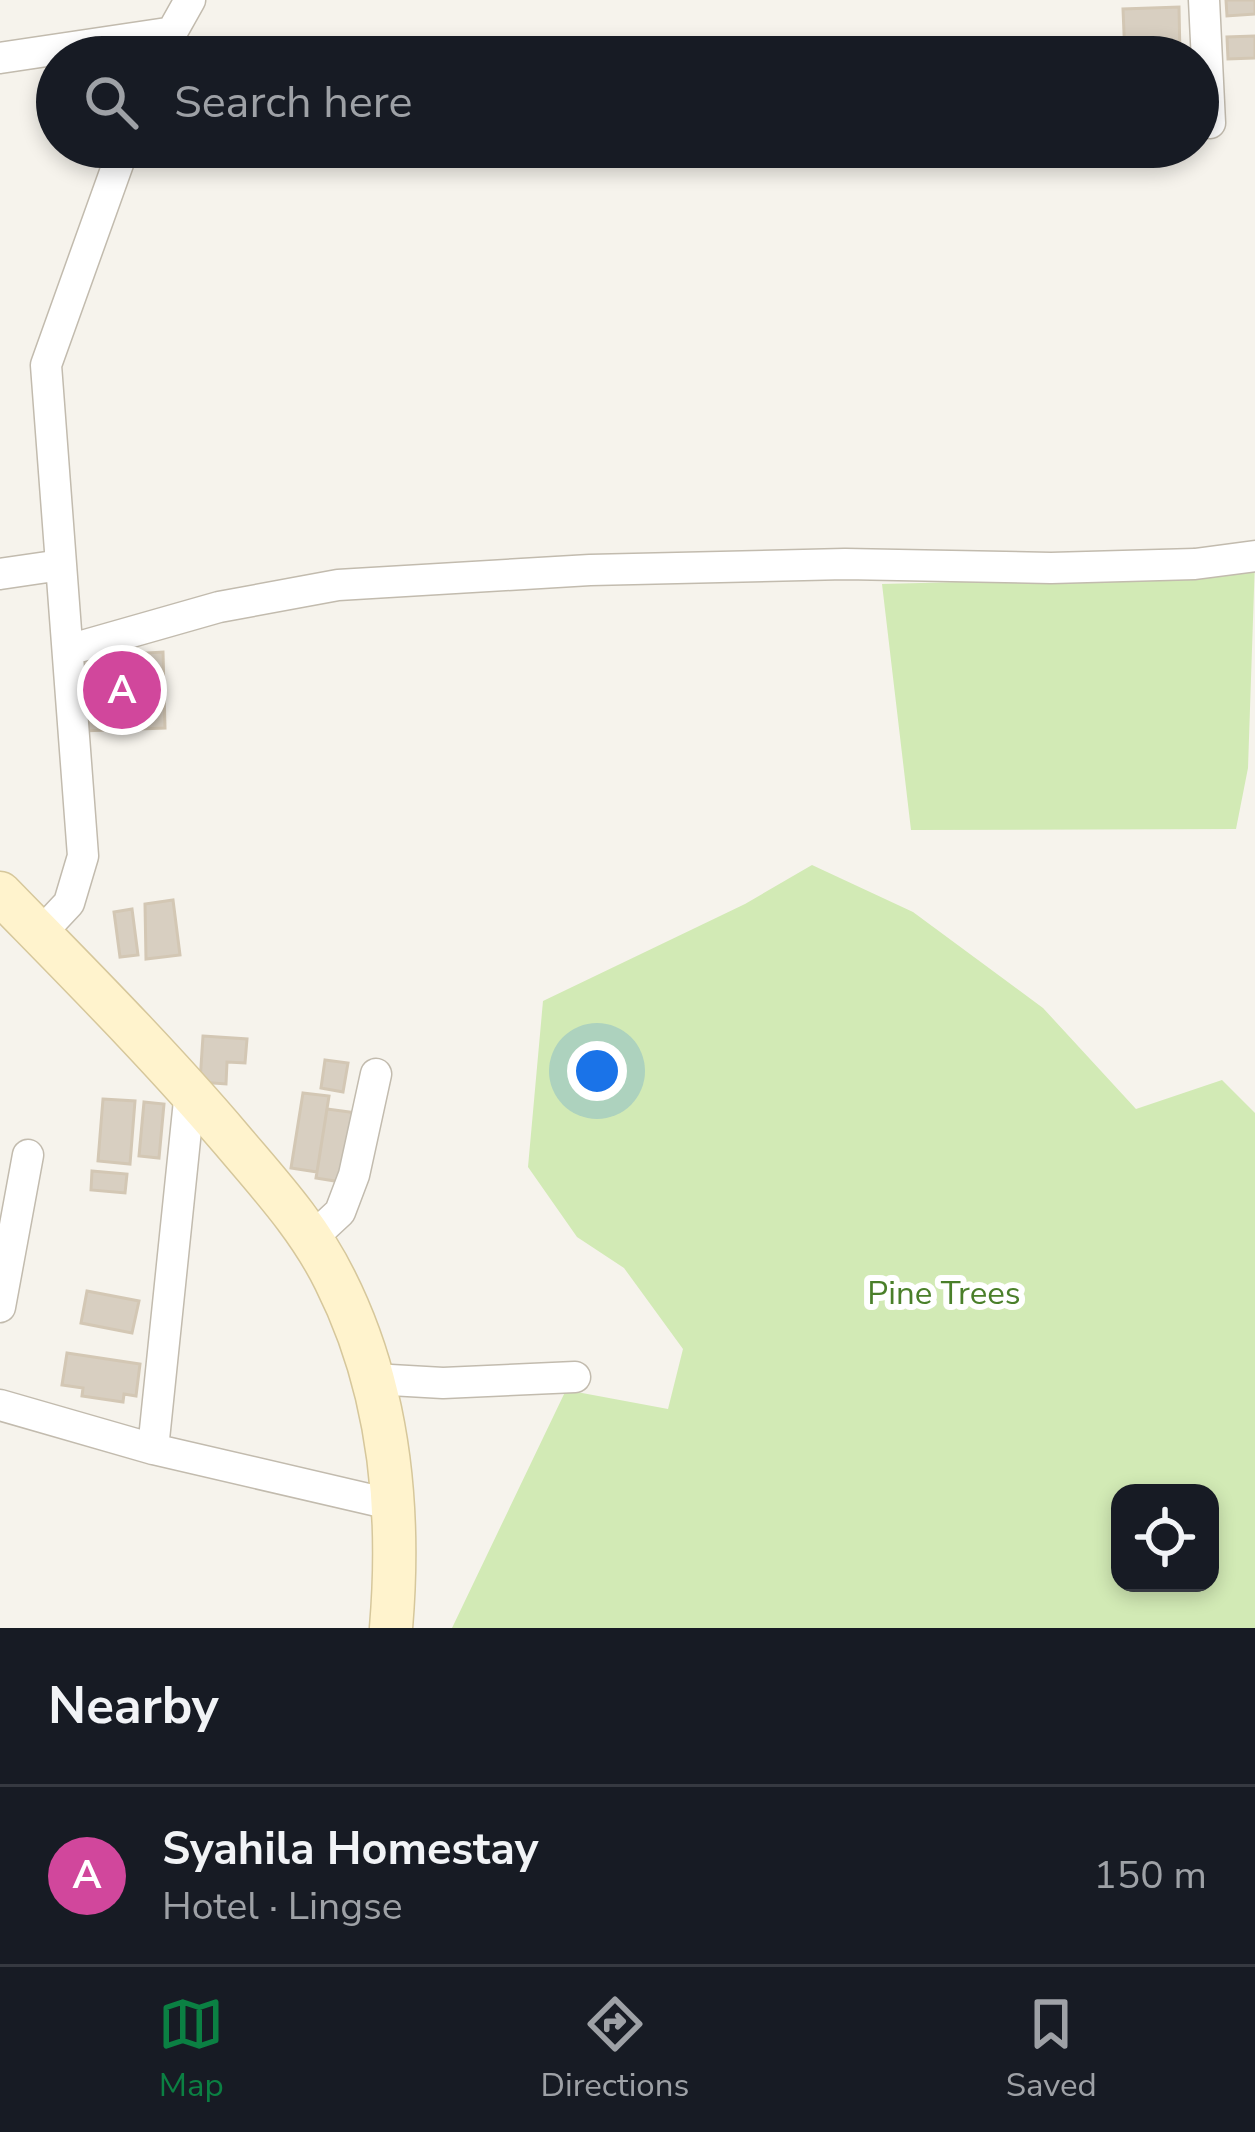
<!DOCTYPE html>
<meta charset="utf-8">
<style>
body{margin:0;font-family:"Nunito Sans",sans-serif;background:#20242c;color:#f1f3f6}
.controls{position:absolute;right:36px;bottom:36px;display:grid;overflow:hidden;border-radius:24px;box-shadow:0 6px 18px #0003}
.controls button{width:108px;height:108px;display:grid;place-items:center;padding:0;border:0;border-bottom:3px solid #363941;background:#171b24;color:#f1f3f6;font:60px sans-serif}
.you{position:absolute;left:597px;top:1071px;width:42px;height:42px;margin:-30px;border:9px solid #fff;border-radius:50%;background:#1a73e8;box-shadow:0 0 0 18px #1a73e833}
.badge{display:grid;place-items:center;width:78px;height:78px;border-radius:50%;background:#0b8043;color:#fff;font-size:39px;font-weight:700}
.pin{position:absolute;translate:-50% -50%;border:6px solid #fff;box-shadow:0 3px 12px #0006}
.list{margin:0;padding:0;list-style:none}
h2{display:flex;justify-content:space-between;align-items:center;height:156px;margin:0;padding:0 48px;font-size:51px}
h2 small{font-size:39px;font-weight:400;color:#9ea1a6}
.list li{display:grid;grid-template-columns:78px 1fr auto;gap:36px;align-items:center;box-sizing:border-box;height:180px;padding:0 48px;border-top:3px solid #363941}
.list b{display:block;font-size:45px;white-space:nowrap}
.list p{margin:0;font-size:39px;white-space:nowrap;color:#9ea1a6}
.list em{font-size:39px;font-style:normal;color:#9ea1a6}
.icon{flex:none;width:66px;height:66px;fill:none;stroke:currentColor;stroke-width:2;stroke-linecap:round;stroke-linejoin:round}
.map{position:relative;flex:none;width:1255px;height:1628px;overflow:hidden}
.search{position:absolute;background:#171b24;box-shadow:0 6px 18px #0003;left:36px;right:36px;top:36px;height:132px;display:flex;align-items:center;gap:30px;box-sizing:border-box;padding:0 42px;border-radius:66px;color:#9ea1a6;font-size:45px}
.sheet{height:336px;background:#171b24}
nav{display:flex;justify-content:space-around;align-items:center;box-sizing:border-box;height:168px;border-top:3px solid #363941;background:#171b24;font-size:33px;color:#9ea1a6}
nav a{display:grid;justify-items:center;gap:6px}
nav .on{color:#0b8043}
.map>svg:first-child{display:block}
.green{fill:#d2eab5;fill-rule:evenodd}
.building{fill:#d8cfc1;stroke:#d3c7b4;stroke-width:3}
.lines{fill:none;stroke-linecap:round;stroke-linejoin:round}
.street-casing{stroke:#c2bbae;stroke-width:33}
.secondary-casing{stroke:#d6c79b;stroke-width:45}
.street{stroke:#fff;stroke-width:30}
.secondary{stroke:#fff3cd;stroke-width:42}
.labels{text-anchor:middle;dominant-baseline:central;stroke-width:12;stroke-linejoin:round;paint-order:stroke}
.park-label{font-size:33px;fill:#4a7f2a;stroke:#fff}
</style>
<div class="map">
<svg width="1255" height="1628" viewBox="0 0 1255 1628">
<rect width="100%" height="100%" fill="#f6f3ec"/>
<path class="green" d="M1255,560l-7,208 -12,61 -325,1 -29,-246 310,-8z
M812,865l101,47 130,96 93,101 86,-29 33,33v515h-803l114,-238 102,19 15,-60 -59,-81 -47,-31 -49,-70 15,-166 202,-97zM1120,1493h90v90h-90z"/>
<path class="building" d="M1226,0h29v14l-28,2z
M1179,7l1,50h-55l-2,-48z
M1255,36v22l-27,1 -1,-22z
M163,652l2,76 -83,3 -5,-74z
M173,900l7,55 -34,4 -1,-55z
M132,909l6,46 -18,2 -6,-45z
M203,1036l44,3 -2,24 -18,-1 -1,22 -26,-2z
M325,1060l23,3 -5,29 -22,-4z
M303,1093l26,3 -12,76 -26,-4z
M103,1099l32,2 -5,63 -32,-3z
M144,1102l20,2 -5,54 -20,-2z
M327,1109l30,4 -16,69 -25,-4z
M92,1171l35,3 -2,19 -34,-3z
M87,1291l52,10 -7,32 -51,-10z
M67,1353l73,11 -4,32 -12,-2 -1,8 -41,-6 1,-8 -21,-3z"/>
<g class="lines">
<g class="street-casing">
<path id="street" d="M1204,0l6,123
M158,57l32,-57
M0,58l167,-25
M0,574l61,-9
M68,650l151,-43 119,-22 252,-15 255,-6 206,4 144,-4 60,-8
M40,934l29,-31 14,-47 -37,-491 78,-218
M312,1238l28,-26 14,-37 22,-101
M0,1307l28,-152
M373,1379l70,4 132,-6
M0,1405l153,44 241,56
M153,1449l37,-358"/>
</g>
<g class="secondary-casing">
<path id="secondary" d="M0,893c79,81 159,161 232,247 38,45 77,87 103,140 54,107 66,230 56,348"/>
</g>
<use href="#street" class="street"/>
<use href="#secondary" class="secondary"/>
</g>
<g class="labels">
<g class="park-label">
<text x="944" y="1293">Pine Trees</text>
</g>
</g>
</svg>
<div class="controls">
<button><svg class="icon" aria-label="locate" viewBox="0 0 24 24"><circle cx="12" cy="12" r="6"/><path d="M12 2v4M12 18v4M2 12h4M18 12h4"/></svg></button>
</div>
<div class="you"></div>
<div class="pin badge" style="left:122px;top:690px;background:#d1479c">A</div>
<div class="search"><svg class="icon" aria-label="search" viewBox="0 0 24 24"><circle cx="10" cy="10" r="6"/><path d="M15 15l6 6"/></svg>Search here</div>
</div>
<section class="sheet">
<h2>Nearby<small></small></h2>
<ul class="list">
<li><span class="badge" style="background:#d1479c">A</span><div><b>Syahila Homestay</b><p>Hotel · Lingse</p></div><em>150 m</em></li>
</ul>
</section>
<nav>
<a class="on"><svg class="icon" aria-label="map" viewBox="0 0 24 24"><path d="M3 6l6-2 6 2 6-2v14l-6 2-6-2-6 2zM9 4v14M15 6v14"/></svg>Map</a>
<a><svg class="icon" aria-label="directions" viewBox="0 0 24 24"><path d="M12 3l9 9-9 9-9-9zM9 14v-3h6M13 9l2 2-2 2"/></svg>Directions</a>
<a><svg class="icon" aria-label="saved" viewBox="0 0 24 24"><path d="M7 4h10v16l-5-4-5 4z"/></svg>Saved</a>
</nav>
